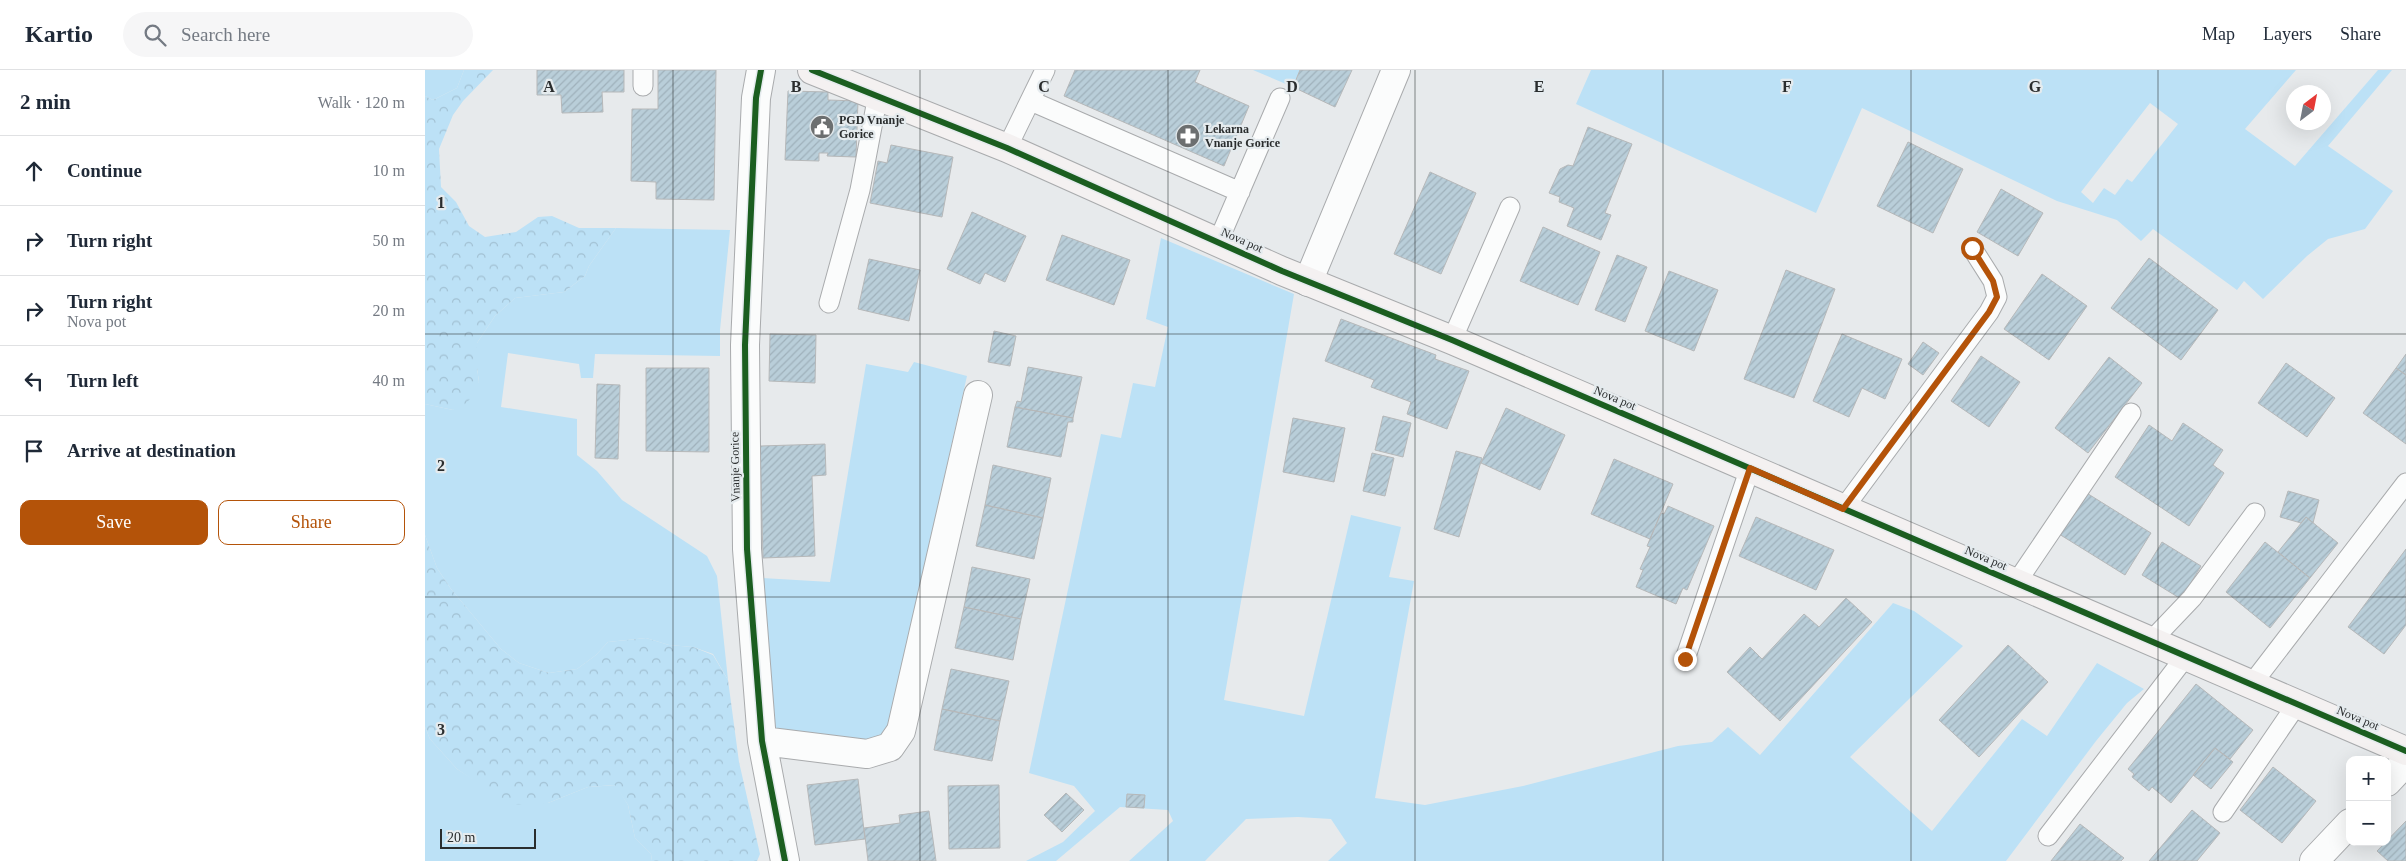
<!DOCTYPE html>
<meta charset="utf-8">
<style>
body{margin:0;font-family:"Times New Roman",serif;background:#f6f6f7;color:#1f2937}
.controls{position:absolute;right:15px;bottom:15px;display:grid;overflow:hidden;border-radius:10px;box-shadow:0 5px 20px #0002}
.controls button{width:45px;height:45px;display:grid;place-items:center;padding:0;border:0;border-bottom:1px solid #e0e1e3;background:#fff;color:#1f2937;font:25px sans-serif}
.compass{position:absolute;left:1861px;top:15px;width:45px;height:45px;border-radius:50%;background:#fff;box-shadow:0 5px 20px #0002;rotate:32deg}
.scale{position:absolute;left:15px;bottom:12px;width:96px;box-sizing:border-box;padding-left:5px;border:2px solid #2a2d2e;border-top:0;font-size:14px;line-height:18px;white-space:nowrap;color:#2a2d2e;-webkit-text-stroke:4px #e5ebee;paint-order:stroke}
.stop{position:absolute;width:15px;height:15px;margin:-11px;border:4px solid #b45309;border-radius:50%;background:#fff}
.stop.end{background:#b45309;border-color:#fff;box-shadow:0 1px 5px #0008}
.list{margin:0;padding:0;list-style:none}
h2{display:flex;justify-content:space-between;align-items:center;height:65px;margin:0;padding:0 20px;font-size:21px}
h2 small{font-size:16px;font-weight:400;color:#747a83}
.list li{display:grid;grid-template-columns:32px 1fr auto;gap:15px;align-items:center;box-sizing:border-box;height:70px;padding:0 20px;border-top:1px solid #e0e1e3}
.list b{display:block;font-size:19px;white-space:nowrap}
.list p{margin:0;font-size:16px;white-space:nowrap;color:#747a83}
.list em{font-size:16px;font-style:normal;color:#747a83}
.actions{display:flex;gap:10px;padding:15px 20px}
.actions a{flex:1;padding:11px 0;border:1px solid #b45309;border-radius:10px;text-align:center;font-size:18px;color:#b45309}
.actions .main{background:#b45309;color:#fff}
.icon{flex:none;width:28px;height:28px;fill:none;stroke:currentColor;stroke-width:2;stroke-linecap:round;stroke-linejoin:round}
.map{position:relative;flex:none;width:1981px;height:791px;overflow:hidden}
header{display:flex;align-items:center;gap:30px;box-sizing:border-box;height:70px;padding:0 25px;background:#fff;border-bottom:1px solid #e0e1e3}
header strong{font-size:24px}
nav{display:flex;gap:28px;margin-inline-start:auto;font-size:18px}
.search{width:350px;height:45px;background:#f6f6f7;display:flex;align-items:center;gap:12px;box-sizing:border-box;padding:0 18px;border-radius:28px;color:#747a83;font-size:19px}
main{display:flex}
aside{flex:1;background:#fff}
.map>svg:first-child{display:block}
.grass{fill:#bce1f6;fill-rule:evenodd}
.forest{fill:url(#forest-crowns)}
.building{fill:url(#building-hatch);stroke:#b6b8b9}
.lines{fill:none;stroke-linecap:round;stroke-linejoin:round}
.lane-casing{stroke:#a9abad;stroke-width:21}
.street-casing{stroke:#a9abad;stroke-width:30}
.secondary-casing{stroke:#a9abad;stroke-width:30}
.lane{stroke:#fbfcfc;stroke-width:19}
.street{stroke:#fbfcfc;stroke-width:28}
.secondary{stroke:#f4f1f1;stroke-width:28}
.cycleway-casing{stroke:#e5ebee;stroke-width:9}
.cycleway{stroke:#1b5e20;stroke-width:6}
.route{stroke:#b45309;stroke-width:6}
.grid{fill:none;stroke:#2a2d2e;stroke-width:1;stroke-opacity:0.55}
.labels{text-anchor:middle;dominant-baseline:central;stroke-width:4.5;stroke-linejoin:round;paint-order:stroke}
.poi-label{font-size:12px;font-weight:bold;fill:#2a2d2e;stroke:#e5ebee;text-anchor:start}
.street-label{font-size:12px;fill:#2a2d2e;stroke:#e5ebee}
.grid-label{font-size:16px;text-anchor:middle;font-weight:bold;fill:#2a2d2e;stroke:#e5ebee;stroke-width:4.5;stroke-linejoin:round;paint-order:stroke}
</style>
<header>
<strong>Kartio</strong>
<div class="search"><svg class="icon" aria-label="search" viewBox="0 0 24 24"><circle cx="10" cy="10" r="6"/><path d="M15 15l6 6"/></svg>Search here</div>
<nav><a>Map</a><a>Layers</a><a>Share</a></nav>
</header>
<main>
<aside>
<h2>2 min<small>Walk · 120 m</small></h2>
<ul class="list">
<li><svg class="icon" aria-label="ahead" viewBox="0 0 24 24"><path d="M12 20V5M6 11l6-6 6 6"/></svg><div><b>Continue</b></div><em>10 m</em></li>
<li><svg class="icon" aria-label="right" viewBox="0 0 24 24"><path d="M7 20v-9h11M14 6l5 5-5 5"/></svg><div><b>Turn right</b></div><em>50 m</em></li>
<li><svg class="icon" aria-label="right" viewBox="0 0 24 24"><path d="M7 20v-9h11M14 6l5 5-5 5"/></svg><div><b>Turn right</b><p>Nova pot</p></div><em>20 m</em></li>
<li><svg class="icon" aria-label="left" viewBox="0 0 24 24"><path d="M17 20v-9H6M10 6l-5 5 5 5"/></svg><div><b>Turn left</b></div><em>40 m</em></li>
<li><svg class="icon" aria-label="arrive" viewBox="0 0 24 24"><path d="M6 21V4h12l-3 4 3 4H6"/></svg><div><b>Arrive at destination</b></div></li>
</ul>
<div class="actions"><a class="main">Save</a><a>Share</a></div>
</aside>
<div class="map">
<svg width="1981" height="791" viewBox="0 0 1981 791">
<defs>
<pattern id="forest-crowns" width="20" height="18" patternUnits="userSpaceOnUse" patternTransform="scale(1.25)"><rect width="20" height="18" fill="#bce1f6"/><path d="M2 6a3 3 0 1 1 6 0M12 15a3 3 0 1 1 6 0" fill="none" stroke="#a2c1d3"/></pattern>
<pattern id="building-hatch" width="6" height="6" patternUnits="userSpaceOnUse" patternTransform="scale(1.25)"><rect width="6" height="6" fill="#b9ced9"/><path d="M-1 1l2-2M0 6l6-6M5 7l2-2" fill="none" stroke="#9fb1bb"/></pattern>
</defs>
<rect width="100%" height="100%" fill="#e7eaec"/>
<path class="grass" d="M0,0h39l-7,18 -24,12 -8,-4z
M828,0h47l-7,17z
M1166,0h705l-51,59 50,37 83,-96h14l-64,76 65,45 -28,38 -37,10 -21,17 -44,43 -19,-18 -7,9 -84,-61 -12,12 -24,-21 -60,-19 -195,-93 -46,105 -240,-109zM1725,33l28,21 -46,58 -5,-3 -12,16 -11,-7 -11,15 -12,-11z
M191,158l114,2 -10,100v26l-125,-2 -2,24h-12l-2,-14 -71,-11 -7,54 76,12v36l20,16 25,29 85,56 10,20 11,104 -15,-26 -20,-7 -24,-2 -23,-7 -38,4 -12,13 -19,14 -28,4 -30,-10 -18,-14 -50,-60 -14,-21 -12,-33v-131l28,6 26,-28 -2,-14v-25l18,-27 20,-18 49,-6 21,-16 4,-10z
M736,168l133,56 -70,406 80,16 47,-201 50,12 -12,50 25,4 -39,217 50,7 98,-19 155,-40 34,-4 16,-15 32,28 133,-152 21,8 49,35 -113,111 82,74 90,-112 25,17 50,-73 47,26 -17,14 -31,38 -90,120h-678l19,-18 -16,-24 -33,-2 -52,2 -41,42h-76l44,-40 -5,-11 -48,-3 -64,54h-30l37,-19 32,-31 -21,-25 -45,-13 72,-339 20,4 12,-55 22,4 13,-60 -22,-8z
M489,292l53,14 -79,350 -8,13 -11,4 -86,-9 -10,-8 -13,-148 70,4 36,-218 42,8z
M0,657l5,12 27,30 27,17 64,17 40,-16 28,-2 12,20 7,33 16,16 1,7h-227z"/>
<path class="forest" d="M39,0h29l-30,31 -10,14 -14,34 2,38 15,15 13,24 16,11 31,-5 22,-15 14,-1 27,12h37l-27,38 -4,10 -21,16 -49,6 -20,18 -18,27v25l2,14 -6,14 -10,10 -10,4 -28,-6v-308l8,4 24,-12z
M0,465l12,33 14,21 50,60 18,14 30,10 28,-4 19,-14 12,-13 38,-4 23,7 24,2 20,8 15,25 11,82 21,92 -3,7h-105l-1,-7 -16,-16 -7,-33 -13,-20 -27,2 -40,16 -38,2 -53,-36 -27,-30 -5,-12z"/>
<path class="building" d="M112,0h87v22h-22l1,20 -41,1 -1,-18h-24z
M233,0h58l-2,130 -58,-1v-17l-25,-1 1,-72h26z
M650,0h125l-5,12 54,24 -25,60 -160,-70z
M875,0h52l-17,37 -42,-20z
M363,21l40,1v8l30,1 -2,56 -29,-1 1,-3h-9v8l-34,-1z
M1163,57l44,17 -27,69 6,2 -10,25 -34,-14 7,-18 -15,-6 1,-5 -11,-4 11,-24 8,-4 5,1z
M1483,72l55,27 -30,64 -56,-27z
M466,75l62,12 -11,60 -72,-14 8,-42 9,2z
M1005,102l46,21 -35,81 -47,-20z
M1576,119l42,24 -25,43 -41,-24z
M547,142l54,24 -21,46 -20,-9 -5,11 -33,-15z
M1118,157l57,25 -22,53 -58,-24z
M637,165l68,25 -16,45 -68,-25z
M1192,185l30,12 -22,55 -30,-12z
M1724,188l69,52 -37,50 -70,-52z
M444,189l51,11 -11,51 -51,-12z
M1361,200l49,19 -41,109 -50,-19z
M1244,201l49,19 -24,61 -49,-20z
M1617,204l45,32 -38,54 -45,-31z
M916,249l95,36 -1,4 34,12 -22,58 -40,-15 4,-12 -40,-15 3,-7 -49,-19z
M569,261l22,5 -6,30 -22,-4z
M345,264l46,1 -1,48 -46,-2z
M1417,264l60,25 -17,40 -23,-11 -13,29 -36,-16z
M1498,272l16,11 -16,22 -15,-11z
M1981,284v21l-10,-7z
M1556,286l39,26 -31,45 -38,-26z
M1684,287l33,26 -54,70 -33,-25z
M1861,293l49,35 -28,39 -49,-34z
M603,297l54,10 -9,41 -58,-11 2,-6 4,1z
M221,298h63v84l-63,-1z
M1971,298l10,7v69l-43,-31z
M172,314l23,1 -2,74 -23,-1z
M590,337l58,11v4h-5l-7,35 -54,-10z
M1081,338l59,27 -25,55 -59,-27z
M958,346l28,7 -8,34 -28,-7z
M868,348l52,10 -11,54 -51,-10z
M1758,353l40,27 -10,15 11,8 -35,53 -74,-49 34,-52 23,16z
M400,374l1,31 -14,1 3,80 -52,2 -3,-112z
M1031,381l26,7 -23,79 -25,-8z
M947,383l22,5 -9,38 -22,-5z
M1189,389l59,25 -23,55 -59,-25z
M568,395l58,13 -8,40 -58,-13z
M1863,421l31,9 -6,23 -7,-6 -5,6 -21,-6z
M1660,422l66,41 -26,42 -66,-41z
M560,435l58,13 -9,41 -58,-13z
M1243,436l46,20 -27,64 -4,-2 -7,16 -40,-17 7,-17 -3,-1 10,-22 -3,-1 3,-7 11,-26 3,1z
M1331,447l78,33 -18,40 -77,-34z
M1881,447l32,26 -28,35 -32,-26z
M1737,472l39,24 -20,33 -39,-24z
M1840,472l45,36 -40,50 -44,-36z
M1981,479v76l-22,29 -36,-27z
M547,497l58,12 -9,40 -57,-12z
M1421,528l26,24 -92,99 -53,-49 23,-25 12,12 42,-45 15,13z
M539,537l57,12 -8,41 -58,-12z
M1583,575l40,37 -69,75 -40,-37z
M526,599l58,12 -9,40 -58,-12z
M1771,614l57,46 -23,29 -15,-11 -44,55 -19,-16 -3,4 -17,-14 2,-3 -6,-5z
M517,639l58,12 -8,40 -58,-11z
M1790,678l18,14 -22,27 -18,-14z
M1848,697l43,34 -34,42 -42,-33z
M433,709l7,60 -50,6 -8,-60z
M574,715l1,63 -51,1 -1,-63z
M641,723l18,17 -22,22 -18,-17z
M702,724l18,1 -1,13 -18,-1z
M1767,740l28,23 -23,28h-48z
M504,741l7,50h-68l-4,-33 36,-5 -1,-8z
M1981,751v40h-18l-11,-10z
M1655,754l44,34 -3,3h-70z"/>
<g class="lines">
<g class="lane-casing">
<path id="lane" d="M218,0v16
M606,31l209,91
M582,78l38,-78
M793,172l62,-144
M404,233l31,-113 18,-95
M1027,270l58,-133
M1418,439l146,-197 8,-15 -4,-16 -21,-33
M1591,513l115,-170
M1726,571l41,-43 63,-85
M1260,589l65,-191
M1826,615l155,-202
M1798,742l74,-108
M1623,766l138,-180"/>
</g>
<g class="street-casing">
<path id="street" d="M336,0l-5,28 -11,247 2,204 15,192 23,120
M883,212l88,-212
M337,671l105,13 23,-7 11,-16 77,-336
M1962,712l19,-20
M1889,791l36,-38"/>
</g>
<g class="secondary-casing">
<path id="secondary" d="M387,0l195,78 275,123 170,69 954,411"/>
</g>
<use href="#lane" class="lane"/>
<use href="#street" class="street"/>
<use href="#secondary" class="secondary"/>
<g class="cycleway-casing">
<path id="cycleway" d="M336,0l-5,28 -11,247 2,204 15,192 23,120
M387,0l195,78 275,123 170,69 954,411"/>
</g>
<use href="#cycleway" class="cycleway"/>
</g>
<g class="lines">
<path class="route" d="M1260,589l65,-191 93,41 146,-197 8,-15 -4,-16 -21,-33"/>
</g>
<path class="grid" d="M248,0v791M495,0v791M743,0v791M990,0v791M1238,0v791M1486,0v791M1733,0v791M0,264h1981M0,527h1981"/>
<defs>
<g id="civic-disc" transform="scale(1.25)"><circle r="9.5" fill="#6c6f70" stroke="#e5ebee"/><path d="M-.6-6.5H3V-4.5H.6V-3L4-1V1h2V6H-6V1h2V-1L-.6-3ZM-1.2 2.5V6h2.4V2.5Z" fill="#fff"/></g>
<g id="pharmacy-disc" transform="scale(1.25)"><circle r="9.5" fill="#6c6f70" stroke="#e5ebee"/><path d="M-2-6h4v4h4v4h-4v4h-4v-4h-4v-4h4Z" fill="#fff"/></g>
</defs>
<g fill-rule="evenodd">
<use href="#civic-disc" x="397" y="57"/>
<use href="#pharmacy-disc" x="763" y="66"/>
</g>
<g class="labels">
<g class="poi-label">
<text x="414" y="50">PGD Vnanje<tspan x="414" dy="14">Gorice</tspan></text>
<text x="780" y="59">Lekarna<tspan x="780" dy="14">Vnanje Gorice</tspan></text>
</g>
<g class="street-label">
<text transform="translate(817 170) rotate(24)">Nova pot</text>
<text transform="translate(1190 328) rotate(23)">Nova pot</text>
<text transform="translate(310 397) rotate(-91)">Vnanje Gorice</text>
<text transform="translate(1561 488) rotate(23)">Nova pot</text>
<text transform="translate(1933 648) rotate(23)">Nova pot</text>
</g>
</g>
<g class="grid-label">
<text x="124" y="22">A</text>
<text x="371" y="22">B</text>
<text x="619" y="22">C</text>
<text x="867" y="22">D</text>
<text x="1114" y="22">E</text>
<text x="1362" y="22">F</text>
<text x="1610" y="22">G</text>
<text x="16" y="138">1</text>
<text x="16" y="401">2</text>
<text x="16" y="665">3</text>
</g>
</svg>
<div class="controls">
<button>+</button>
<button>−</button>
</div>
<svg class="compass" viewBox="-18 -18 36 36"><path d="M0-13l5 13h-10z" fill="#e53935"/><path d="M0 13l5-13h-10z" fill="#747a83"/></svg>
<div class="scale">20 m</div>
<div class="stop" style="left:1547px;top:178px"></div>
<div class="stop end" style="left:1260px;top:589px"></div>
</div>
</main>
